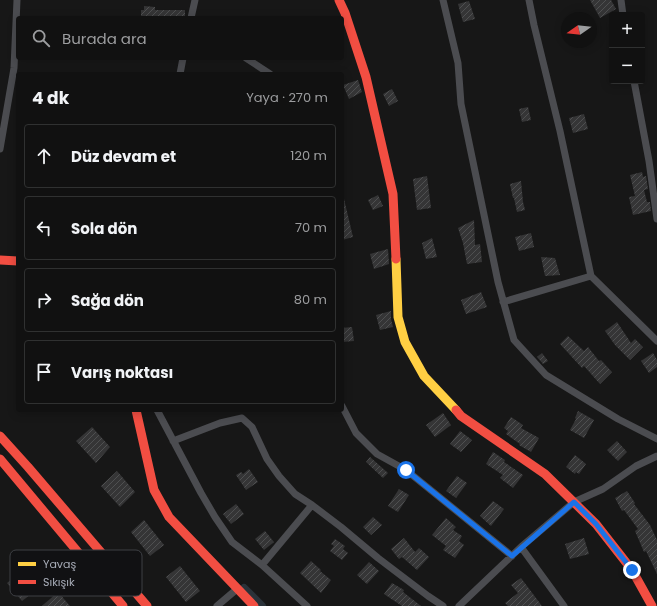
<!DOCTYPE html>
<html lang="tr">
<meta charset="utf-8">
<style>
body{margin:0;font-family:Poppins,sans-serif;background:#1a1a1a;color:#f1f3f6}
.controls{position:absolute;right:12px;top:12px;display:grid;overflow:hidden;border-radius:4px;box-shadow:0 2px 10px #0003}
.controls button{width:36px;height:36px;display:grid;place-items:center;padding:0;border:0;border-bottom:1px solid #303131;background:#111;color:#f1f3f6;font:20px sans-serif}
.compass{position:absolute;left:561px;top:12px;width:36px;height:36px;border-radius:50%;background:#111;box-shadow:0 2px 10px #0003;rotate:256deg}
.stop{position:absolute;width:12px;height:12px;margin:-9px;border:3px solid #1a73e8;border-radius:50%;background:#fff}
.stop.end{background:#1a73e8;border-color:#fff;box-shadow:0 1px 4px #0008}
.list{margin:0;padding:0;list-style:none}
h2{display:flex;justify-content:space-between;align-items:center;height:52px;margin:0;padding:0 16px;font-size:17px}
h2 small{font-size:13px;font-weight:400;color:#9c9d9f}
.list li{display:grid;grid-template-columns:26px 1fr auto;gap:12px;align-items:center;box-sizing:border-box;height:64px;margin:0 8px 8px;padding:0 8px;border:1px solid #303131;border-radius:4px}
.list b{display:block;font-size:15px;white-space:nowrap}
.list em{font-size:13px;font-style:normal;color:#9c9d9f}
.icon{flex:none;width:22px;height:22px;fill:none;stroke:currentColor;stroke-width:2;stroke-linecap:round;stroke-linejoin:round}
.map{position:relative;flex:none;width:657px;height:606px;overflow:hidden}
.search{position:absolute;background:#111;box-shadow:0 2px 10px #0003;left:16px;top:16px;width:328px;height:44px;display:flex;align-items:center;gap:10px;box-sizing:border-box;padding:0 14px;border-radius:4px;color:#9c9d9f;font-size:15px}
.panel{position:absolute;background:#111;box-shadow:0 2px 10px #0003;left:16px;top:72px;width:328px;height:340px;border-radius:4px}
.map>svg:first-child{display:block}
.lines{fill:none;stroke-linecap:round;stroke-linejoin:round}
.canal{stroke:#2a3239;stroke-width:8}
.building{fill:url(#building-hatch)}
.street{stroke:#4b4c50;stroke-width:7}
.slow{stroke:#ffcf43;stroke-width:9}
.jam{stroke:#f24e42;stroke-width:9}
.route{stroke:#1a73e8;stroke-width:5}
.key{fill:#111113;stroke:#3e4045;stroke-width:1}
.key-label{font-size:11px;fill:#a8adb8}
</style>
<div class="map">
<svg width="657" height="606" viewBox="0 0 657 606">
<defs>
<pattern id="building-hatch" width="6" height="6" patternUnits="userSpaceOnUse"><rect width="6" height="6" fill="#353536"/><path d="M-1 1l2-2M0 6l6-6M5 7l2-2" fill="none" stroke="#4f5051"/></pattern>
</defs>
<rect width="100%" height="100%" fill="#171717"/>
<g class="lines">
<path class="canal" d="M244,588l18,18"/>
</g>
<path class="building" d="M590,0h21l5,9 -16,9z
M469,1l6,18 -12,3 -5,-18z
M144,6l11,1v3h30v8h-44v-8h3z
M358,80l4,12 -13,7 -6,-14z
M392,89l6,12 -9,5 -6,-12z
M528,107l3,13 -9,2 -3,-13z
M584,114l4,15 -15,4 -4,-15z
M642,172l1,5 3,-1 2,13 -4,1 3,12h3l1,9 -18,4 -4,-18 6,-1 -5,-21z
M427,176l4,32 -14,2 -4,-31z
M521,181l2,21 2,8 -8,2 -3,-14h-1l-3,-14z
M378,195l5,11 -10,4 -5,-10z
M344,199l9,38 -11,3v-40z
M474,220l1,25 5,-1 2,18 -15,2 -4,-21 -5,-15z
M531,233l3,14 -15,4 -4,-14z
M432,238l5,19 -11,2 -4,-16z
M388,249l1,15 -15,5 -4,-15z
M541,257l14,1 5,17 -15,1z
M481,292l6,15 -21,7 -5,-14z
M391,311v8l2,8 -13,3 -4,-15z
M617,322l14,21 4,-4 8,8 -13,13 -15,-15 -10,-14z
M352,327l2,14 -12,1v-14z
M568,336l16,15 4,-4 11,14 2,-1 11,12 -12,12 -16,-18 -2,2 -22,-24z
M542,353l6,8 -5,3 -6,-7z
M653,353l4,7v7l-8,6 -8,-12z
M578,411l16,9 -10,18 -14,-8 6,-11 -1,-1z
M443,413l8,12 -16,12 -9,-12z
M511,417l12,8 -2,3 18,10 -8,14 -12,-7 1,-1 -14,-10 2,-3 -4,-3z
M92,427l18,20 -14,16 -20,-22z
M460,431l12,9 -11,12 -11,-8z
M617,441l10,11 -9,9 -11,-11z
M493,452l12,8 -1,2 19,13 -10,13 -13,-10 3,-3 -17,-11z
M575,455l11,9 -7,10 -3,-2 -1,2 -9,-7z
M370,457l18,16 -5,5 -17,-16z
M249,469l9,13 -12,8 -10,-15 5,-3 2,2z
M117,471l18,21 -15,15 -19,-21z
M457,476l10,7 -11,15 -10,-7z
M399,489l10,6 -11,17 -10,-6z
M627,491l8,12 -1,1 16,21 7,15v34l-11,-23 -2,1 -9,-21 3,-2 -14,-19 -2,1 -7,-13z
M493,501l11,8 -13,17 -11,-10z
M236,504l8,10 -13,10 -8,-10z
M373,517l9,8 -11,10 -8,-8z
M446,518l10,9 -3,3 9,6 -3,5 5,4 -9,13 -12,-8 3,-4 -14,-11z
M144,520l20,25 -14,11 -19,-24z
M265,531l9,11 -10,8 -9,-11z
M404,538l11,14 4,-4 10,9 -12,13 -15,-13 -3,2 -8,-10z
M584,538l5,16 -19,5 -5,-15z
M335,539l10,7 -2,3 5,4 -6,7 -12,-9 4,-5 -3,-2z
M38,558l15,18 -31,25 -15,-18z
M311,561l10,9 -1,1 11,9 -10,13 -21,-20z
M369,562l10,9 -12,13 -10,-9z
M180,566l20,25 -14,11 -20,-25z
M521,578l21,28h-34l-3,-3 13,-10 -7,-8z
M392,583l12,7 -1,2 18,14h-19l-18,-12z
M58,592l12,14h-28z"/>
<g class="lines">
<path class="street" d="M443,0l15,63 3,41 37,178 16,58 32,35 72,44 39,20
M529,0l5,25 26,106 31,145 66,65
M621,0l2,15
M191,18l4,-18
M246,58l24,16
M180,74l3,-16
M634,81l15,80 8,58
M0,149l14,-81 3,-68
M503,302l88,-26
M342,406l14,27 21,21 29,16 106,86
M157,410l44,83 14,24 17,25 30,23 45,41
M173,441l47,-18 22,-5 10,9 15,32 12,17 16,18 17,11 29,22 37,31 50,38 15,10
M521,547l43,59
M262,565l50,-60
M217,606l20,-17
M459,606l62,-59 53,-45 29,-13 33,-23 21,-10"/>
<path class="slow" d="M396,259l2,58 7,25 19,34 32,34"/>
<path class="jam" d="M339,0l6,13 21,64 27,117 3,65
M0,260l18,1
M136,410l18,80 15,27 85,89
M456,410l5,6 84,58 51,50 36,46 20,36
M0,436l28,31 119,139
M0,459l123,147"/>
</g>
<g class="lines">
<path class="route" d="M406,470l106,86 62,-54 22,22 36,46"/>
</g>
<rect x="10" y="550" width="132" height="46" rx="6" class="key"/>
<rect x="18" y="562" width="18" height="4" fill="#ffcf43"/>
<rect x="18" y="580" width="18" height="4" fill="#f24e42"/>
<g class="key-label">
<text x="43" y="568">Yavaş</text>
<text x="43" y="586">Sıkışık</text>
</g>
</svg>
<div class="controls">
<button>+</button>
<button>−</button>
</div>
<svg class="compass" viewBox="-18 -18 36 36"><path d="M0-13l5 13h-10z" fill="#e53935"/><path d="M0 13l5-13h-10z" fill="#9c9d9f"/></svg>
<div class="stop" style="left:406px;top:470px"></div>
<div class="stop end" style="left:632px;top:570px"></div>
<div class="search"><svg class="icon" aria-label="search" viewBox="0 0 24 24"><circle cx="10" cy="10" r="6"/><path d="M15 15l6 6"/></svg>Burada ara</div>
<section class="panel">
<h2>4 dk<small>Yaya · 270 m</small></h2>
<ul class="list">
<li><svg class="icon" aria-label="ahead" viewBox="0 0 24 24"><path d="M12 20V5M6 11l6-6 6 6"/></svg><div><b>Düz devam et</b></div><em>120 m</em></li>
<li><svg class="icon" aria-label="left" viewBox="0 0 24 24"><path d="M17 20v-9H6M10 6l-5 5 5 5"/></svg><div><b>Sola dön</b></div><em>70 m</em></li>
<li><svg class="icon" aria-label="right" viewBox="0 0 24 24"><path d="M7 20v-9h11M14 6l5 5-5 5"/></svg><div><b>Sağa dön</b></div><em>80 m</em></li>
<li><svg class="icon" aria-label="arrive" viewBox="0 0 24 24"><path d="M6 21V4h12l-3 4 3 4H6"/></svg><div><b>Varış noktası</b></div></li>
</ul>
</section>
</div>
